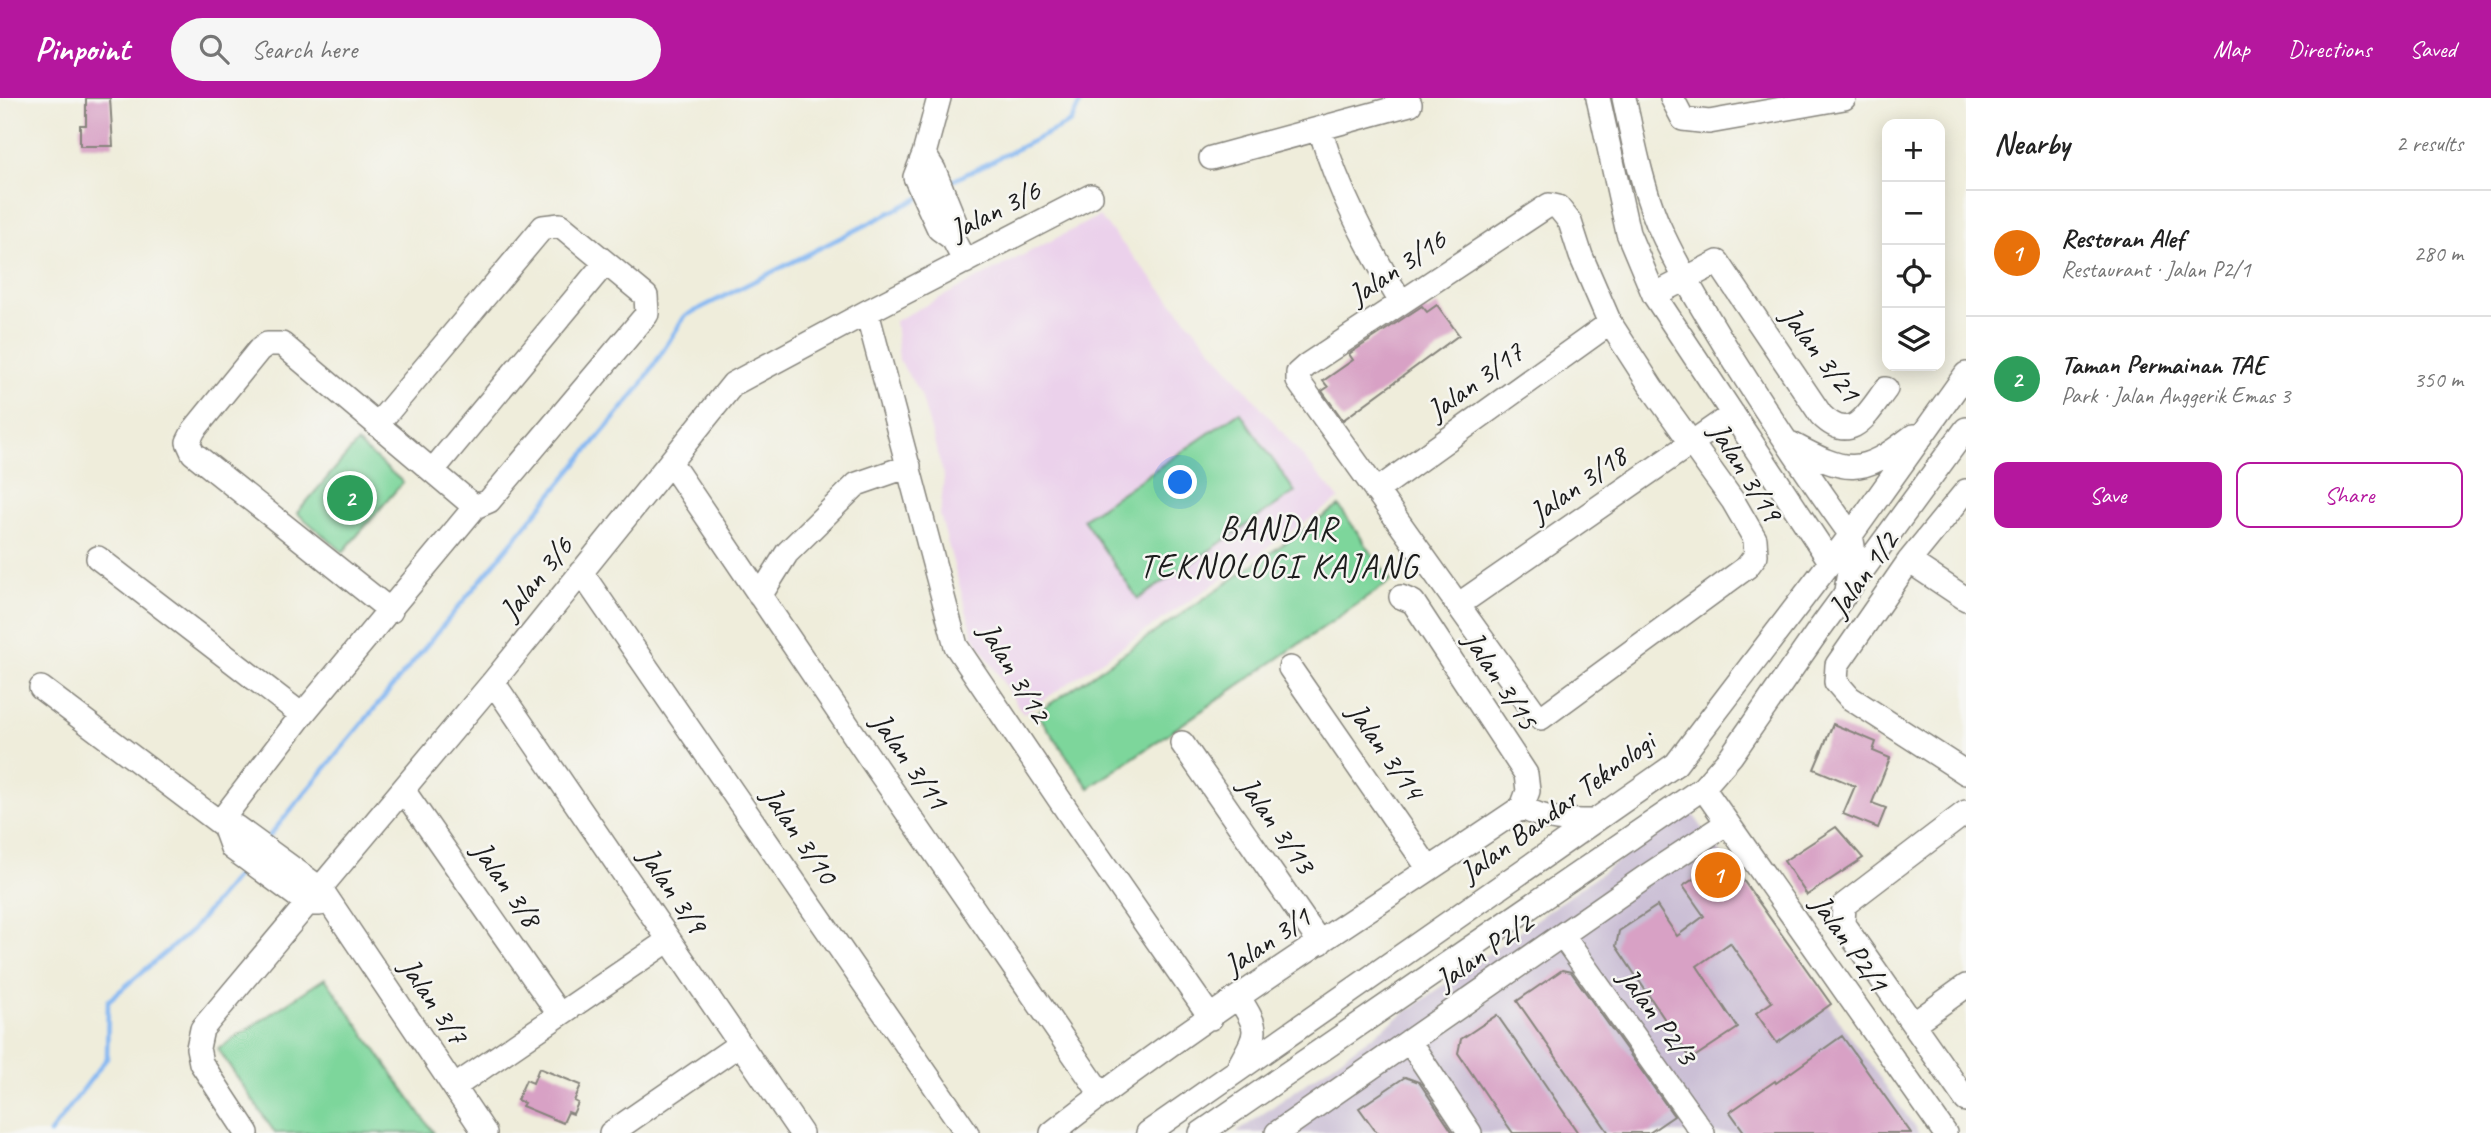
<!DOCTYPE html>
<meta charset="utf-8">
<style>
body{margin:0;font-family:Caveat,sans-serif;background:#f6f6f6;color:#222}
.controls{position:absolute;right:21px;top:21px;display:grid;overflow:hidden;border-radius:14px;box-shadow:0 4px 18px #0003}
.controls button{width:63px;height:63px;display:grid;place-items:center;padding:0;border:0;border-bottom:2px solid #e0e0e0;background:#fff;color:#222;font:35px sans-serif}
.you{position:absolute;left:1181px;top:385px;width:24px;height:24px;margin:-18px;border:5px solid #fff;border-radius:50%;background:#1a73e8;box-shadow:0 0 0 10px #1a73e833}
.badge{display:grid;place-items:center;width:46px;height:46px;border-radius:50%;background:#b5179e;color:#fff;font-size:23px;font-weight:700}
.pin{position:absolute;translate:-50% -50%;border:4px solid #fff;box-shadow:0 2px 7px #0006}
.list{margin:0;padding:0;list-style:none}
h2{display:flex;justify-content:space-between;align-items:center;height:91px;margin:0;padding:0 28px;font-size:30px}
h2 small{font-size:23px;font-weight:400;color:#767676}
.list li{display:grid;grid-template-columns:46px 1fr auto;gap:21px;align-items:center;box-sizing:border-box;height:126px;padding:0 28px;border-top:2px solid #e0e0e0}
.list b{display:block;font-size:26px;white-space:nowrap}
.list p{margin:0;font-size:23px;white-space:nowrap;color:#767676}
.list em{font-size:23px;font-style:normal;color:#767676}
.actions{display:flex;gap:14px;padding:21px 28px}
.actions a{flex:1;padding:16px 0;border:2px solid #b5179e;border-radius:14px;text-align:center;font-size:24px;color:#b5179e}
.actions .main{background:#b5179e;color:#fff}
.icon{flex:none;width:38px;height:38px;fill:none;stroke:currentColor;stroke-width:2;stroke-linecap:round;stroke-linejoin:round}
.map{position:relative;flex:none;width:1966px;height:1035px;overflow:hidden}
header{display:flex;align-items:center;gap:42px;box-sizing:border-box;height:98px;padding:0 35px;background:#b5179e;color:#fff}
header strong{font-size:33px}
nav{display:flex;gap:38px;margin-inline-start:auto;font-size:24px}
.search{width:490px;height:63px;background:#f6f6f6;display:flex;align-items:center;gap:18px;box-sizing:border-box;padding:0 24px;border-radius:38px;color:#767676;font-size:26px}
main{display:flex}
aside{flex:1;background:#fff}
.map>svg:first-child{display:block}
.built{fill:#ebd1eb}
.industrial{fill:#cbbfd5}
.green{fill:#7dd69b;stroke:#4c795c;stroke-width:2}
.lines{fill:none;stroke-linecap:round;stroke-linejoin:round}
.stream{stroke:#85b8f2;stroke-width:4.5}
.building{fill:#d8a1c5}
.minor-casing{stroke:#86847c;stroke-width:26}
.minor{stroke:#fff;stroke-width:23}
.labels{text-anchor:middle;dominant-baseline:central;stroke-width:5;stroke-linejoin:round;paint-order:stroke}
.street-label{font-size:30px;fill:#1c1c1c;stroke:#f6f6f2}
.quarter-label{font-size:33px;letter-spacing:2px;fill:#1c1c1c;stroke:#f6f6f2}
</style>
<header>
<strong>Pinpoint</strong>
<div class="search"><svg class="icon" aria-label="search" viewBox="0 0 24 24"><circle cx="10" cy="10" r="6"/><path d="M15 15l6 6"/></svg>Search here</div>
<nav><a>Map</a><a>Directions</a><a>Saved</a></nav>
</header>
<main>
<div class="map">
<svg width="1966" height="1035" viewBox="0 0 1966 1035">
<rect width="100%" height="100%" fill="#f6f6f2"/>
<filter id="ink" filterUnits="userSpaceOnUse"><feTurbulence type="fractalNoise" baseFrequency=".0143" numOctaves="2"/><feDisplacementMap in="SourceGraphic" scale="14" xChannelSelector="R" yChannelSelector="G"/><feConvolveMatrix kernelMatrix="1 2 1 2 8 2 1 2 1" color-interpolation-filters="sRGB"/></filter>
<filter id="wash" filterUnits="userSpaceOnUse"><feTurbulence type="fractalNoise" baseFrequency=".00686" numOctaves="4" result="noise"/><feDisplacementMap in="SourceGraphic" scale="28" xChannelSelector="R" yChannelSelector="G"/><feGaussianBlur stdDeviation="1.57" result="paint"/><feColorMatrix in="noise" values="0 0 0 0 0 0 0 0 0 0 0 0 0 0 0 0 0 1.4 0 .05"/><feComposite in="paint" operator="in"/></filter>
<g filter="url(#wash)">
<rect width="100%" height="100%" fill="#efeddb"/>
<path class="built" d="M1099,118l240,283 -316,215 -50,-79 -33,-120 4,-38 -23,-82 -22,-35 -4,-39z"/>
<path class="industrial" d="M1690,712l229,323h-683z"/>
<path class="green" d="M1240,314l55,80 -157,107 -55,-80z
M357,345l46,39 -60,70 -46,-39z
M1339,408l52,75 -302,207 -52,-75z
M325,880l109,155h-159l-57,-84z"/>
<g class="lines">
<path class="stream" d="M948,85l123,-61 11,-24
M266,742l374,-453 45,-71 234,-118
M50,1035l57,-75 1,-57 84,-71 53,-64"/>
</g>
<g id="blocks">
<path class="building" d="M86,0h24l3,48h-33v-21h6z
M1437,207l22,30 -116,85 -21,-29 6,-4 -5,-6 30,-21 -4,-6 73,-48 5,6z
M1833,626l43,18 -3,9 17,7 -18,45 14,5 -8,20 -35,-14 12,-28 -41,-17z
M1836,729l27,31 -56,37 -23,-34z
M1717,765l16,3 98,138 -54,39 -21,-30 16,-11 -42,-59 -33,23 41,62 -47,31 -75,-113 3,-15 38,-25 20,30 27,-20 -21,-30z
M1562,872l9,2 103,144 -25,17h-40l-92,-132z
M1497,917l43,62 38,56h-65l-18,-25 -37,-55 3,-14z
M1842,938l69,97h-166l-15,-21 45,-31 1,2z
M539,970l42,17 -7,16 4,2 -5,11 -5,-2 -5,11 -41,-17 2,-3 -7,-3 9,-20 7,3z
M1405,979l14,5 34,51h-76l-18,-25z"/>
</g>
</g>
<g filter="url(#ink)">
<use href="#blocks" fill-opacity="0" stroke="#86847c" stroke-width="2"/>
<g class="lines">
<g class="minor-casing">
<path id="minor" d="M939,0l-15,56 -9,23 24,52 14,10 12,23
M1598,0l30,135 26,62 176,266
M1624,0c9,41 17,85 33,124 21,47 48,91 75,135 38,61 77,120 119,178l2,11 -7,45
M1672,0l11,21 26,3 135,-24
M1320,31c18,62 48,118 81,173
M924,56l10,16 21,52 -2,17
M1211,60l199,-54
M1549,107l9,2 12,15 11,34 29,67 42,65 81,113 22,38 1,16 -9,12 -206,151 -6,-5 -237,-332v-8l9,-8z
M1654,197l64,-33 103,153c31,31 46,-1 65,-26
M867,214l89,334 116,172 139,200
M1790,345c57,31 70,34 123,-7
M670,364l199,295 232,337
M433,372l172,-207
M1376,393l234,-168
M1966,393l-57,70 -72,104 -1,17 14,16 116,75
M98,460l204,157
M1909,463l57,38
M581,474l386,561
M760,498l27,-43 70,-69 52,-18
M1401,499l12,5 113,172 2,17 -6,16
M1458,507l275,-191
M391,513l-198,-158 -5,-11 6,-12 65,-80 8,-6h15l193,163
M1290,570l139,201
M493,584l308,451
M41,590l183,138 12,1 85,62 164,244
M1182,645l138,200
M1703,690l242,345
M403,692l156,224
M1522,709c24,14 46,14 72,14
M1966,714l-122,93 -1,19 123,176
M220,724l82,-107 173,-208 14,-6 158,-187 -1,-18 -86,-71 -17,2 -166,198
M224,728l8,22 75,55 13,1
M1562,837l141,198
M1913,926l53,-38
M1409,943l61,92
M1239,968c19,-34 21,-35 0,-68
M454,989l215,-147
M247,1035l-46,-70 -3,-15 4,-19 291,-347 240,-298 134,-72 224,-116
M611,1035l129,-89
M1052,1035c148,-117 314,-220 470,-326
M1148,1035l528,-369 175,-229 115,-161
M1201,1035l502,-345 28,-32 87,-125 148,-202
M1277,1035l367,-255 83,-55"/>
</g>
<use href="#minor" class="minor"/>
</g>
</g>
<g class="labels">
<g class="street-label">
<text transform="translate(995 112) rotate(-27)">Jalan 3/6</text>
<text transform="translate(1397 169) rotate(-34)">Jalan 3/16</text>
<text transform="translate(1821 256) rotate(53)">Jalan 3/21</text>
<text transform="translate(1475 283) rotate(-36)">Jalan 3/17</text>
<text transform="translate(1746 374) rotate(58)">Jalan 3/19</text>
<text transform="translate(1578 386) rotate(-35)">Jalan 3/18</text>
<text transform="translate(1863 476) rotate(-54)">Jalan 1/2</text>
<text transform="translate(536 480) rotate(-51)">Jalan 3/6</text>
<text transform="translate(1015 574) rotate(59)">Jalan 3/12</text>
<text transform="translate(1501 582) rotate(57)">Jalan 3/15</text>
<text transform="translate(1386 653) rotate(55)">Jalan 3/14</text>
<text transform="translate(910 663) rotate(55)">Jalan 3/11</text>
<text transform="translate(1557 709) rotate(-36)">Jalan Bandar Teknologi</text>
<text transform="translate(1277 727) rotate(55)">Jalan 3/13</text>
<text transform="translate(800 737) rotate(56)">Jalan 3/10</text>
<text transform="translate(507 786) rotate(55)">Jalan 3/8</text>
<text transform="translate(673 792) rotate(56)">Jalan 3/9</text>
<text transform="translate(1267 843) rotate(-34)">Jalan 3/1</text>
<text transform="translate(1850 845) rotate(55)">Jalan P2/1</text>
<text transform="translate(1484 853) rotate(-35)">Jalan P2/2</text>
<text transform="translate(434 903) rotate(56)">Jalan 3/7</text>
<text transform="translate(1658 918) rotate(54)">Jalan P2/3</text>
</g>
<g class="quarter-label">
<text x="1279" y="430">BANDAR<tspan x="1279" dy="38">TEKNOLOGI KAJANG</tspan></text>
</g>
</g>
</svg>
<div class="controls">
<button>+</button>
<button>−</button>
<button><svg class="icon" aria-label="locate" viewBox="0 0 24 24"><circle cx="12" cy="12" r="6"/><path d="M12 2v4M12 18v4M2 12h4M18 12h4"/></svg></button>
<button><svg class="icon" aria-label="layers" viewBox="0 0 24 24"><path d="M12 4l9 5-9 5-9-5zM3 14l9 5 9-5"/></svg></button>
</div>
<div class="you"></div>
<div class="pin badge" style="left:1718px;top:777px;background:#e8710a">1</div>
<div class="pin badge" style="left:350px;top:400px;background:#2e9e5b">2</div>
</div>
<aside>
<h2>Nearby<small>2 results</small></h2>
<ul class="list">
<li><span class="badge" style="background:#e8710a">1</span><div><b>Restoran Alef</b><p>Restaurant · Jalan P2/1</p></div><em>280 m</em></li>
<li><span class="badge" style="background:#2e9e5b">2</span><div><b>Taman Permainan TAE</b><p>Park · Jalan Anggerik Emas 3</p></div><em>350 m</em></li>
</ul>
<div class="actions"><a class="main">Save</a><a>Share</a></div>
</aside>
</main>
